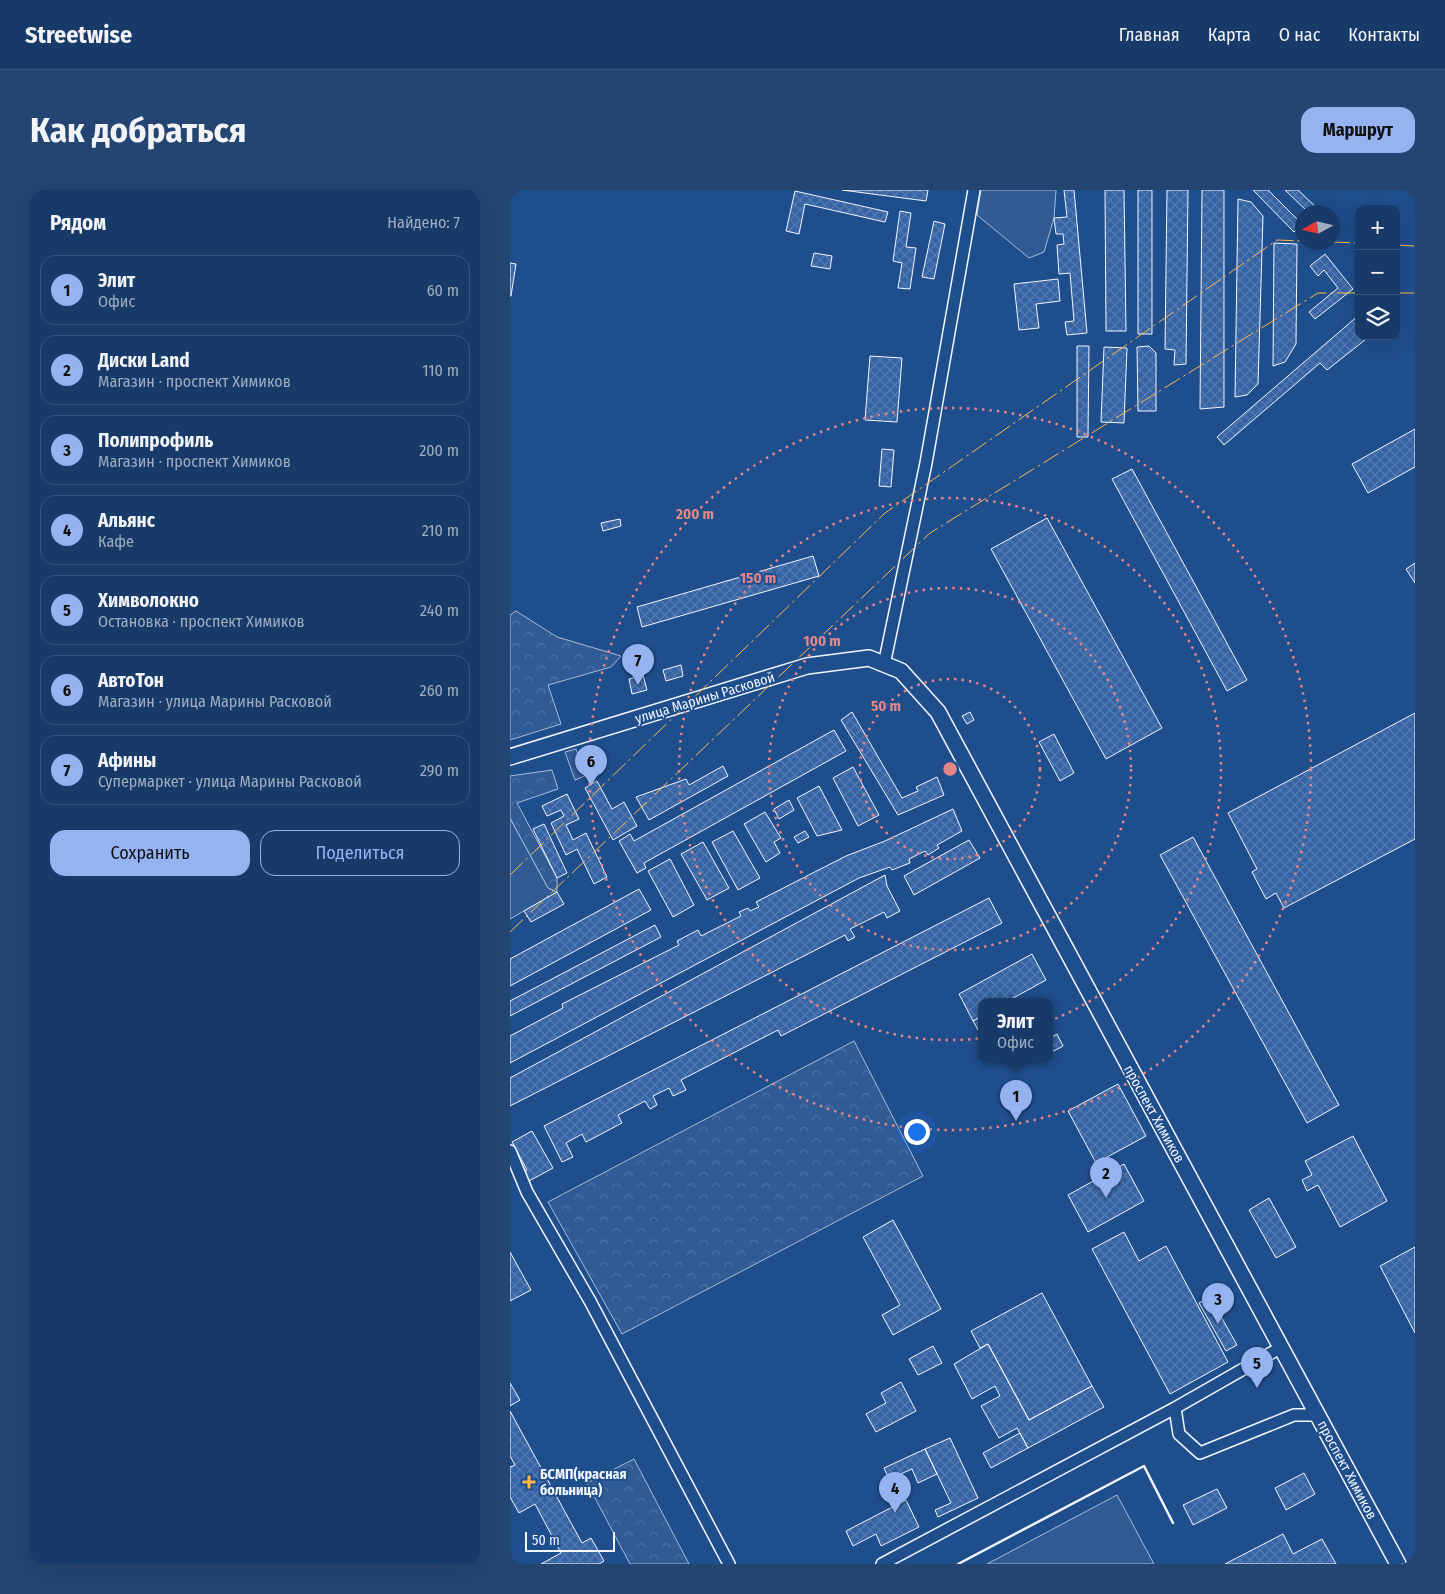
<!DOCTYPE html>
<html lang="ru">
<meta charset="utf-8">
<style>
body{margin:0;font-family:"Fira Sans Condensed",sans-serif;background:#244571;color:#f1f3f6}
.controls{position:absolute;right:15px;top:15px;display:grid;overflow:hidden;border-radius:10px;box-shadow:0 5px 20px #0002}
.controls button{width:45px;height:45px;display:grid;place-items:center;padding:0;border:0;border-bottom:1px solid #36547d;background:#173a69;color:#f1f3f6;font:25px sans-serif}
.compass{position:absolute;left:785px;top:15px;width:45px;height:45px;border-radius:50%;background:#173a69;box-shadow:0 5px 20px #0002;rotate:262deg}
.scale{position:absolute;left:15px;bottom:12px;width:90px;box-sizing:border-box;padding-left:5px;border:2px solid #f2f6ff;border-top:0;font-size:14px;line-height:18px;white-space:nowrap;color:#f2f6ff;-webkit-text-stroke:4px #1f4e8c;paint-order:stroke}
.you{position:absolute;left:406px;top:941px;width:18px;height:18px;margin:-12px;border:4px solid #fff;border-radius:50%;background:#1a73e8;box-shadow:0 0 0 8px #1a73e833}
.badge{display:grid;place-items:center;width:32px;height:32px;border-radius:50%;background:#95b2f1;color:#111;font-size:16px;font-weight:700}
.pin{position:absolute;translate:-50% -41px;filter:drop-shadow(0 1px 2px #0008)}
.pin::after{content:'';position:absolute;top:26px;width:18px;height:15px;background:inherit;clip-path:polygon(0 0,100% 0,50% 100%)}
.popup{position:absolute;left:468px;top:808px;width:75px;height:65px;box-sizing:border-box;display:grid;place-content:center;border-radius:10px;background:#173a69;filter:drop-shadow(0 1px 4px #0005);font-size:16px;white-space:nowrap;color:#9eadc0}
.popup b{font-size:19px;color:#f1f3f6}
.popup::after{content:'';position:absolute;left:50%;top:100%;margin-left:-10px;border:10px solid transparent;border-top-color:#173a69}
.list{margin:0;padding:0;list-style:none}
h2{display:flex;justify-content:space-between;align-items:center;height:65px;margin:0;padding:0 20px;font-size:21px}
h2 small{font-size:16px;font-weight:400;color:#9eadc0}
.list li{display:grid;grid-template-columns:32px 1fr auto;gap:15px;align-items:center;box-sizing:border-box;height:70px;margin:0 10px 10px;padding:0 10px;border:1px solid #36547d;border-radius:15px}
.list b{display:block;font-size:19px;white-space:nowrap}
.list p{margin:0;font-size:16px;white-space:nowrap;color:#9eadc0}
.list em{font-size:16px;font-style:normal;color:#9eadc0}
.actions{display:flex;gap:10px;padding:15px 20px}
.actions a{flex:1;padding:11px 0;border:1px solid #95b2f1;border-radius:15px;text-align:center;font-size:18px;color:#95b2f1}
.actions .main{background:#95b2f1;color:#111}
.icon{flex:none;width:28px;height:28px;fill:none;stroke:currentColor;stroke-width:2;stroke-linecap:round;stroke-linejoin:round}
.map{position:relative;flex:none;width:905px;height:1374px;overflow:hidden;border-radius:15px}
header{display:flex;align-items:center;gap:30px;box-sizing:border-box;height:70px;padding:0 25px;background:#173a69;border-bottom:1px solid #36547d}
header strong{font-size:24px}
nav{display:flex;gap:28px;margin-inline-start:auto;font-size:18px}
.intro{display:flex;align-items:center;justify-content:space-between;box-sizing:border-box;height:120px;padding:0 30px}
h1{margin:0;font-size:35px}
.button{padding:12px 22px;border-radius:15px;background:#95b2f1;color:#111;font-size:18px;font-weight:700}
main{display:flex;gap:30px;padding:0 30px}
aside{flex:1;background:#173a69;border-radius:15px;box-shadow:0 5px 20px #0002}
.map>svg:first-child{display:block}
.built{fill:#305b95;stroke:#a8bbd7}
.forest{fill:url(#forest-crowns);stroke:#a8bbd7}
.building{fill:url(#building-cross-hatch);stroke:#f2f6ff}
.lines{fill:none;stroke-linecap:round;stroke-linejoin:round}
.minor-casing{stroke:#f2f6ff;stroke-width:14}
.secondary-casing{stroke:#f2f6ff;stroke-width:18}
.minor{stroke:#1f4e8c;stroke-width:11}
.secondary{stroke:#1f4e8c;stroke-width:15}
.wall{stroke:#f2f6ff;stroke-width:2.5}
.power{stroke:#ffb74d;stroke-width:1;stroke-dasharray:18 4 2.5 4;stroke-linecap:butt}
.ring{fill:none;stroke:#e38589;stroke-width:2.5;stroke-dasharray:2.5 5}
.poi-dot{fill:#ffb74d;stroke:#1f4e8c;stroke-width:2}
.labels{text-anchor:middle;dominant-baseline:central;stroke-width:4;stroke-linejoin:round;paint-order:stroke}
.street-label{font-size:14px;fill:#f2f6ff;stroke:#1f4e8c}
.poi-label{font-size:14px;font-weight:bold;fill:#f2f6ff;stroke:#1f4e8c;text-anchor:start}
.centre{fill:#e38589;stroke:#1f4e8c;stroke-width:2.5}
.ring-label{font-size:15px;text-anchor:middle;font-weight:bold;fill:#e38589;stroke:#1f4e8c;stroke-width:4;stroke-linejoin:round;paint-order:stroke}
</style>
<header>
<strong>Streetwise</strong>
<nav><a>Главная</a><a>Карта</a><a>О нас</a><a>Контакты</a></nav>
</header>
<div class="intro"><h1>Как добраться</h1><a class="button">Маршрут</a></div>
<main>
<aside>
<h2>Рядом<small>Найдено: 7</small></h2>
<ul class="list">
<li><span class="badge">1</span><div><b>Элит</b><p>Офис</p></div><em>60 m</em></li>
<li><span class="badge">2</span><div><b>Диски Land</b><p>Магазин · проспект Химиков</p></div><em>110 m</em></li>
<li><span class="badge">3</span><div><b>Полипрофиль</b><p>Магазин · проспект Химиков</p></div><em>200 m</em></li>
<li><span class="badge">4</span><div><b>Альянс</b><p>Кафе</p></div><em>210 m</em></li>
<li><span class="badge">5</span><div><b>Химволокно</b><p>Остановка · проспект Химиков</p></div><em>240 m</em></li>
<li><span class="badge">6</span><div><b>АвтоТон</b><p>Магазин · улица Марины Расковой</p></div><em>260 m</em></li>
<li><span class="badge">7</span><div><b>Афины</b><p>Супермаркет · улица Марины Расковой</p></div><em>290 m</em></li>
</ul>
<div class="actions"><a class="main">Сохранить</a><a>Поделиться</a></div>
</aside>
<div class="map">
<svg width="905" height="1374" viewBox="0 0 905 1374">
<defs>
<pattern id="forest-crowns" width="20" height="18" patternUnits="userSpaceOnUse" patternTransform="scale(1.25)"><rect width="20" height="18" fill="#305b95"/><path d="M2 6a3 3 0 1 1 6 0M12 15a3 3 0 1 1 6 0" fill="none" stroke="#4e73a5"/></pattern>
<pattern id="building-cross-hatch" width="8" height="8" patternUnits="userSpaceOnUse" patternTransform="scale(1.25)"><rect width="8" height="8" fill="#3563a3"/><path d="M0 0l8 8M0 8l8-8" fill="none" stroke="#537ab1"/></pattern>
</defs>
<rect width="100%" height="100%" fill="#1f4e8c"/>
<path class="built" d="M471,0h75l-2,28 -10,34 -15,6 -52,-43z
M66,559l9,27 -10,4 -10,-28z
M0,628l38,70 9,4 -47,27z
M607,1305l37,69h-167z"/>
<path class="forest" d="M6,421l41,26 64,19 -10,11 -63,18 13,39 -51,16v-125z
M42,580l6,19 -41,14 40,75v14l-9,-4 -38,-70v-42z
M344,851l69,135 -301,158 -74,-132z
M124,1269l55,105h-59l-43,-81z"/>
<path class="building" d="M332,0h86l-2,11z
M554,0h10l13,143 -20,2 -2,-13 9,-1 -4,-48 -11,1 -2,-29 7,-1 -1,-10h-7l-2,-16 13,-1z
M595,0h19l2,141h-20z
M628,0h14v144h-14z
M657,0h21l-2,174 -12,1 1,-15 -10,-1z
M692,0h22v217l-24,2z
M743,0h15l34,34 -8,8z
M775,0h13l21,20 -3,2h-8z
M285,1l93,21 -3,10 -80,-18 -6,30 -13,-3z
M728,9l13,3 12,14 -5,168 -11,11 -12,2z
M390,21l11,2 -5,34 10,1 -6,41 -12,-1 4,-25 -9,-2z
M424,31l11,3 -11,55 -12,-2z
M764,53l23,1 -1,100 -11,18 -12,4z
M304,63l18,3 -2,13 -19,-3z
M815,64l28,35 -38,30 -6,-7 29,-24 -14,-18 -6,6 -8,-10z
M0,73l6,1 -5,32h-1z
M548,89l2,22 -24,3 3,24 -20,2 -5,-46z
M849,125v21h11l-43,34 -7,-7 -96,82 -7,-8z
M567,156h12l-1,91h-11z
M639,156l7,7v58h-18l-1,-64z
M594,157l23,1 -3,75 -23,-1z
M360,166l32,2 -5,64 -32,-2z
M905,239v38l-47,26 -16,-29z
M372,259l12,1 -3,37 -12,-1z
M622,279l115,211 -20,11 -115,-212z
M537,328l115,210 -56,31 -115,-210z
M110,329l1,7 -18,5 -2,-8z
M303,366l6,20 -177,51 -5,-20z
M905,373v20l-9,-14z
M171,475l2,11 -17,5 -3,-11z
M133,485l4,15 -15,4 -3,-15z
M342,522l50,86 16,-7 -2,-4 21,-10 7,18 -46,20 -57,-95z
M460,522l4,8 -7,4 -5,-8z
M905,523v126l-131,69 -8,-15 -10,6 -14,-27 5,-3 -29,-56z
M324,540l12,21 -202,112 2,5 -9,5 -18,-32 11,-7 4,7z
M544,544l20,39 -14,8 -21,-39z
M213,576l5,10 -79,44 -13,-23 50,-18 3,6z
M343,577l26,48 -21,11 -25,-48z
M87,591l15,28 12,-7 13,24 -24,14 -28,-52z
M309,596l23,44 -25,6 -20,-38z
M57,604l12,25 -13,6 7,15 13,-7 21,44 -13,7 -17,-35 -11,6 -15,-32 13,-7 -3,-6 -14,6 -5,-10z
M279,610l5,10 -15,9 -5,-10z
M443,619l9,22 -25,14 2,3 -11,7 -3,-4 -16,8 1,4 -18,7 -2,-3 -31,11 -349,185v-27l53,-28 -1,-4 117,-59 -2,-4 21,-11 3,6 40,-20 -2,-4 9,-4 2,3 9,-4 -3,-5 90,-46 39,-15z
M255,622l16,26 -7,4 6,11 -14,9 -22,-38z
M34,634l23,49 -10,5 -24,-49z
M223,641l27,47 -22,12 -26,-48z
M295,641l4,6 -11,6 -4,-6z
M683,647l146,268 -32,18 -147,-268z
M459,650l11,18 -66,37 -10,-19z
M193,652l26,46 -22,12 -26,-46z
M160,669l24,46 -21,12 -25,-46z
M375,685l2,11 13,25 -13,7 -3,-6 -34,17 5,8 -7,4 -3,-6 -335,171v-28z
M129,699l12,21 -141,76v-27z
M47,702l7,12 -33,18 -7,-11z
M479,708l13,25 -221,113 -3,-6 -97,50 5,10 -13,6 -4,-8 -16,8 4,9 -7,4 -5,-8 -27,14 4,8 -36,19 -4,-8 -16,9 7,14 -11,5 -18,-36z
M145,735l6,12 -151,79v-15z
M522,764l14,26 -40,22h-24v14l-9,5 -14,-27z
M472,826v21l-9,-16z
M547,844l6,12 -13,7v-15z
M608,894l28,52 -50,27 -28,-52z
M22,941l21,37 -24,13 -6,-9 4,-2 -15,-28z
M843,946l34,65 -47,26 -22,-42 -11,6 -5,-11 10,-5 -7,-14z
M614,974l20,37 -56,31 -20,-37z
M759,1008l27,49 -20,11 -27,-48z
M383,1030l48,89 -48,26 -11,-20 18,-10 -37,-68z
M614,1042l15,29 27,-15 62,116 -58,32 -78,-145z
M905,1057v86l-35,-67z
M0,1062l21,38 -21,11z
M532,1103l50,93 -63,34 -41,-76 -8,4 -9,-17z
M700,1107l27,48 -11,6 -27,-48z
M478,1154l41,76 63,-34 12,21 -76,41 -11,-20 -18,10 -18,-32 19,-10 -5,-10 -23,13 -18,-35z
M423,1156l9,17 -24,12 -9,-16z
M391,1192l15,29 -40,21 -10,-18 20,-11 -5,-10z
M0,1193l10,17 -10,6z
M0,1221l72,132 9,-5 13,23 -5,3h-58l20,-11 -26,-49 -16,9 -9,-16v-30l5,-2 -5,-9z
M510,1243l8,15 -37,20 -8,-15z
M440,1248l28,60 -40,19 -3,-7 16,-7 -26,-54z
M415,1259l12,25 -19,9 -6,-14 -23,10 -5,-11z
M794,1283l11,21 -29,16 -11,-22z
M707,1299l10,19 -34,17 -10,-20z
M396,1310l13,27 -38,19 -5,-12 -23,12 -7,-15z
M773,1344l10,20 29,-15 14,25h-111z"/>
<g class="lines">
<g class="minor-casing">
<path id="minor" d="M374,475l42,-202 48,-273
M0,961l17,41 63,109 139,263
M770,1158l-105,60 4,26 21,19 94,-38h23
M372,1374l293,-156"/>
</g>
<g class="secondary-casing">
<path id="secondary" d="M0,567l297,-91 62,-8 32,13 37,41 460,852"/>
</g>
<use href="#minor" class="minor"/>
<use href="#secondary" class="secondary"/>
<path class="wall" d="M448,1374l186,-98 29,57"/>
<path class="power" d="M822,52l27,1
M886,55l19,1
M886,103h19
M0,685l375,-362 392,-273 25,1
M0,742l420,-399 388,-240h41"/>
</g>
<g class="ring">
<circle cx="440" cy="579" r="90"/>
<circle cx="440" cy="579" r="181"/>
<circle cx="440" cy="579" r="271"/>
<circle cx="440" cy="579" r="361"/>
</g>
<path class="poi-dot" d="M16.5 1284.5h5v5h5v5h-5v5h-5v-5h-5v-5h5z"/>
<g class="labels">
<g class="street-label">
<text transform="translate(195 508) rotate(-17)">улица Марины Расковой</text>
<text transform="translate(644 924) rotate(61)">проспект Химиков</text>
<text transform="translate(837 1280) rotate(62)">проспект Химиков</text>
</g>
<g class="poi-label">
<text x="30" y="1284">БСМП(красная<tspan x="30" dy="16">больница)</tspan></text>
</g>
</g>
<circle cx="440" cy="579" r="8" class="centre"/>
<g class="ring-label">
<text x="185" y="329">200 m</text>
<text x="248" y="393">150 m</text>
<text x="312" y="456">100 m</text>
<text x="376" y="521">50 m</text>
</g>
</svg>
<div class="controls">
<button>+</button>
<button>−</button>
<button><svg class="icon" aria-label="layers" viewBox="0 0 24 24"><path d="M12 4l9 5-9 5-9-5zM3 14l9 5 9-5"/></svg></button>
</div>
<svg class="compass" viewBox="-18 -18 36 36"><path d="M0-13l5 13h-10z" fill="#e53935"/><path d="M0 13l5-13h-10z" fill="#9eadc0"/></svg>
<div class="scale">50 m</div>
<div class="you"></div>
<div class="pin badge" style="left:506px;top:931px">1</div>
<div class="popup"><b>Элит</b>Офис</div>
<div class="pin badge" style="left:596px;top:1008px">2</div>
<div class="pin badge" style="left:708px;top:1134px">3</div>
<div class="pin badge" style="left:385px;top:1323px">4</div>
<div class="pin badge" style="left:747px;top:1198px">5</div>
<div class="pin badge" style="left:81px;top:596px">6</div>
<div class="pin badge" style="left:128px;top:495px">7</div>
</div>
</main>
